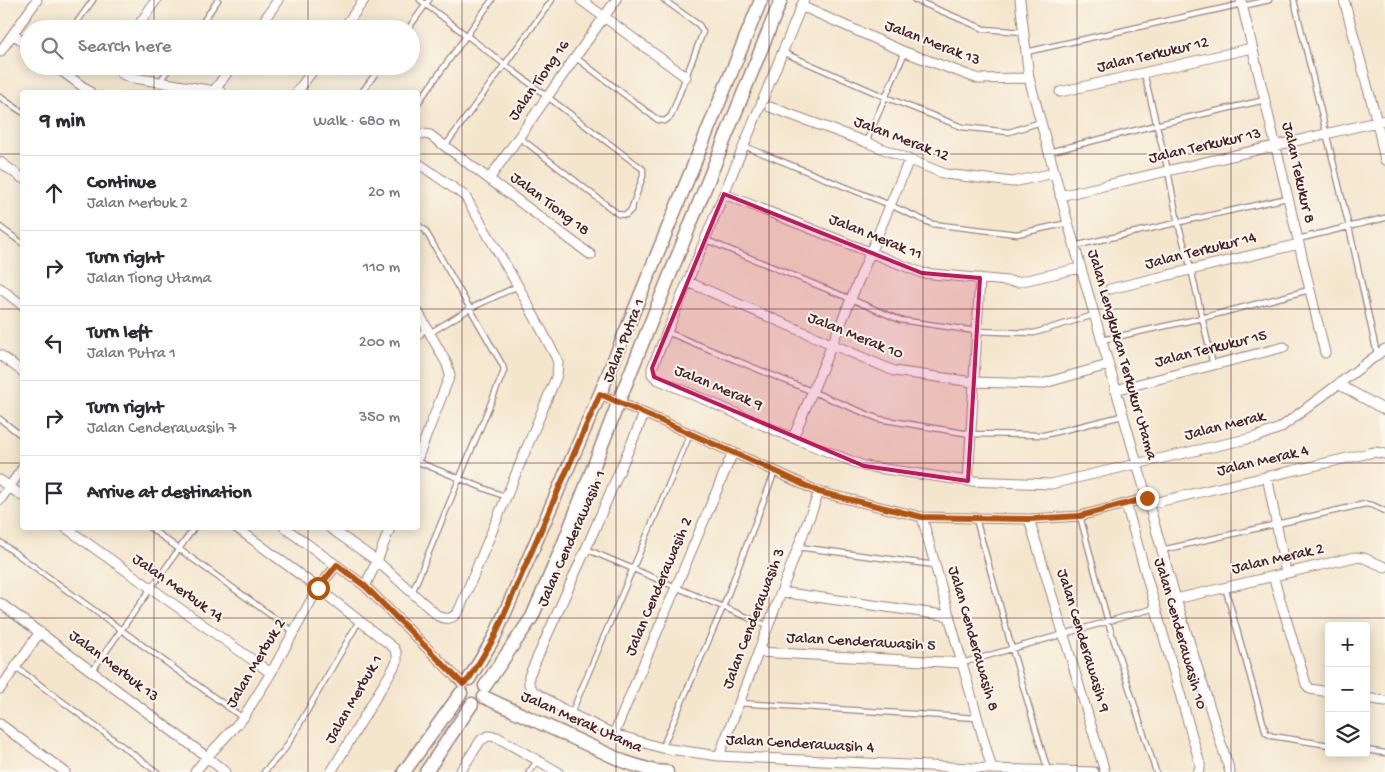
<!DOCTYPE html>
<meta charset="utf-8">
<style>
body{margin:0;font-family:"Gochi Hand",sans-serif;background:#f2f2f3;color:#2b2b33}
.controls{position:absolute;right:15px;bottom:15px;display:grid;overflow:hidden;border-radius:5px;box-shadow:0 2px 12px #0003}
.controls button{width:45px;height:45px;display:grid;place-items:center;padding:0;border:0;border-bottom:1px solid #e1e1e2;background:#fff;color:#2b2b33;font:25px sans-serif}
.stop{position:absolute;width:15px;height:15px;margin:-11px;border:4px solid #b45309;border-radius:50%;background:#fff}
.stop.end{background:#b45309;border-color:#fff;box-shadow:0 1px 5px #0008}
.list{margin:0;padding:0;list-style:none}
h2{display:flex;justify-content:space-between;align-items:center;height:65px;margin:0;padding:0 20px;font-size:21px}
h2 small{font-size:16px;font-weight:400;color:#7c7c81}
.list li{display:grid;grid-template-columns:32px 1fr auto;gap:15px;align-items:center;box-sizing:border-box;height:75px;padding:0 20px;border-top:1px solid #e1e1e2}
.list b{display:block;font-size:19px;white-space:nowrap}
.list p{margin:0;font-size:16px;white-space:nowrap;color:#7c7c81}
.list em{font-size:16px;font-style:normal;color:#7c7c81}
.icon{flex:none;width:28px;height:28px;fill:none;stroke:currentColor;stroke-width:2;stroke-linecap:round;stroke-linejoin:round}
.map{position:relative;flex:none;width:1385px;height:772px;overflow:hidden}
.search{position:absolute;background:#fff;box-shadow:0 2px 12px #0003;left:20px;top:20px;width:400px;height:55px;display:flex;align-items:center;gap:12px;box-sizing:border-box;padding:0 18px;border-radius:28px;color:#7c7c81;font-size:19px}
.panel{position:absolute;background:#fff;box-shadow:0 2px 12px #0003;left:20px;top:90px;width:400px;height:440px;border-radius:5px}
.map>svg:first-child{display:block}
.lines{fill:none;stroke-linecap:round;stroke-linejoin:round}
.lane-casing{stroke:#9f827c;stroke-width:7}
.street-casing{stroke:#9f827c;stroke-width:11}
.secondary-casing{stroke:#9f827c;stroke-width:15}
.lane{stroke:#fff;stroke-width:4.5}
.street{stroke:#fff;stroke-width:9}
.secondary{stroke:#fff;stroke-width:12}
.route{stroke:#b45309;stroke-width:6}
.marked{fill:#c2185b;fill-opacity:0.2;stroke:#c2185b;stroke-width:4;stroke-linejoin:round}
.grid{fill:none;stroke:#4a1f2b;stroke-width:1;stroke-opacity:0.55}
.labels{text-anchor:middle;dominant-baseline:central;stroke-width:4;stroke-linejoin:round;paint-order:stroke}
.street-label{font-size:16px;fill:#4a1f2b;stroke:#fbf7ec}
</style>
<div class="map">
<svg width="1385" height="772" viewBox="0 0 1385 772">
<rect width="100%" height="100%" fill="#fbf7ec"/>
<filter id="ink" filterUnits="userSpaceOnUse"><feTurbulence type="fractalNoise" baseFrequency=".02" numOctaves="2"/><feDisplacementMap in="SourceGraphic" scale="10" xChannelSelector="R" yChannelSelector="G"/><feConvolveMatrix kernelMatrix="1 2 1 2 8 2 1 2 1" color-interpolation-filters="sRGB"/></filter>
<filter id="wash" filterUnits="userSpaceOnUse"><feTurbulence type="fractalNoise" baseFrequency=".0096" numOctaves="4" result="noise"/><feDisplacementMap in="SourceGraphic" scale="20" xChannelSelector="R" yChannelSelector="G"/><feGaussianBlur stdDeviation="1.12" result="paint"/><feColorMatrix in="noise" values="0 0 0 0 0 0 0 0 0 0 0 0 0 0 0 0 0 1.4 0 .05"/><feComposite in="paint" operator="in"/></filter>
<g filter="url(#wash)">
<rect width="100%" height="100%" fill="#f4e6cd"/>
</g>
<g filter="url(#ink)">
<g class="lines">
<g class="lane-casing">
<path id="lane" d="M420,0l220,167 3,2v7l-12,34 -5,5 -8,-1 -99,-77
M915,0l69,29 40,3
M1294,0l55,227 28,127
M1243,6l26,-6
M72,29l21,-29
M198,29l20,-29
M408,29l21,-29
M782,52l103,45 77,30 47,5 32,-10
M1026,52l216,-48
M575,57l83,63 7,1 6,-5 32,-84 -4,-7 -35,-25
M1144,73l24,98 10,52 13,46 22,96
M160,81l11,-15
M362,92l19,-26
M0,97l22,15
M418,103l74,-103
M866,142l39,-90
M445,146l107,-146
M744,146l146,59 42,19 85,10 51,-11
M1049,152l115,-29 101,-23
M0,227l22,16
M1298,239l87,-21
M706,240l145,59 49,21 76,11 58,2 60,-18
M1074,246l213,-48
M667,332l212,87 91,15 74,1 78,-19
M430,333l41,-25 47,-22
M418,338l8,-11
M1102,340l100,-22 107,-28
M0,419l22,17
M418,462l88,35
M1080,516l28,106 48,150
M976,519l36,130 36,122
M150,528l144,104
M0,542l243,176
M798,547l137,18
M586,549l182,77
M1162,550l203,-46 7,1 13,6
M1225,587l41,146 6,3 57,9
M412,593l92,-222 -1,-5 -78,-136 -7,-5
M962,663l193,-55
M16,667l141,105
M92,671l102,-143
M739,703l238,15
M571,714l119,-280
M662,748l61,-141 52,-136
M1366,750l19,3
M264,772l21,-23 74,-128
M529,772l8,-11"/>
</g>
<g class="street-casing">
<path id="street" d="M581,0l105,77
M804,0l-152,368v6l5,5 136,59 71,28 104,15 83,3 85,-20 120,-27 24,-9 105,-79
M1020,0l9,78 39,145 108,376 54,173
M1241,0l84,353
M1344,0l33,122 8,38
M801,6l104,46 74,27 50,-1
M136,29l20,-29
M258,29l20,-29
M343,29l21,-29
M13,34l16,12
M0,52l37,-52
M55,66l35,26
M118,66l3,7 7,4 93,15
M214,91l18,-25
M297,92l19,-26
M1060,92l192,-44
M770,107l96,35 79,32 68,8 41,-9
M418,133l12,2 161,120
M0,162l22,16
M489,179l127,-179
M724,194l198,79 96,9 62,-14
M1060,196l325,-76
M688,282l206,89 79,11 68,2 67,-19
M0,288l22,17
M1110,289l189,-45
M418,312l29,52 3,11 -32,82
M0,355l22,16
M1338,384l47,26
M1115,390l169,-43
M600,394l175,77 44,21 103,25 107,2 51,-3 67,-18
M644,414l-58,135 -57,127v8l4,7 38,23 43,20 48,14 57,8 273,13 102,3
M793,438l116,-278
M1267,476l19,97
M0,480l22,16
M968,481l12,-203
M0,500l22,-31
M1126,504l74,260v4l-2,4
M1149,504l220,-51 6,-1 10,2
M922,517l40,146 30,106
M1029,519l76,253
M66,528l205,145
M237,528l81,60 76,60 3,6v8l-66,110
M285,528l80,58 98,98
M330,528l47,33 61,55c10,5 17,2 22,-8l97,-233 1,-12 -2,-6 -38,-71 -53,-90 -47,-33
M1273,576l33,108 4,5 19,3
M365,586l12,-25 13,-33
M781,592l169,24
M1176,599l179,-42 9,1 21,9
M0,603l207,154 18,15
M758,652l204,11
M0,689l40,-57
M1366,698l19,3
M0,724l65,48
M614,734l119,-282
M719,756l100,-264
M195,772l12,-15 36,-39 28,-45 47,-85 19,-23
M460,772l21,-32 7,-4 9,1 61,35"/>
</g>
<g class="secondary-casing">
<path id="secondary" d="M469,679l25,-41 106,-244 161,-394
M485,686l47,-69 31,-72 56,-144 162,-401
M484,697l141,65 29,9 13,1
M404,772l57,-79
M426,772l46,-68"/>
</g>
<use href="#lane" class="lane"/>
<use href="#street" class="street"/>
<use href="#secondary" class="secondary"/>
</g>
</g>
<g class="lines" filter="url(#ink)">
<path class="route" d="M318,588l19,-23 28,21 98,98 6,-5 25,-41 106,-244 175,77 44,21 103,25 107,2 51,-3 67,-18"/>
</g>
<path class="marked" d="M724,194l198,79 58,5 -12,203 -104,-15 -210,-89 -2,-9z"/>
<path class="grid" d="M154,0v29M308,0v29M462,0v772M616,0v772M769,0v772M923,0v772M1077,0v772M1231,0v772M154,66v26M308,66v26M0,154h22M418,154h967M0,309h22M418,309h967M0,463h22M418,463h967M154,528v244M308,528v244M0,618h1385"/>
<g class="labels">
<g class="street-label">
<text transform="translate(932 44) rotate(21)">Jalan Merak 13</text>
<text transform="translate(1153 56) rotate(-13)">Jalan Terkukur 12</text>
<text transform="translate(540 81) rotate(-55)">Jalan Tiong 16</text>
<text transform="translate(901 140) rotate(21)">Jalan Merak 12</text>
<text transform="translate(1205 147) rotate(-13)">Jalan Terkukur 13</text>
<text transform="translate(1297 173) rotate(77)">Jalan Tekukur 8</text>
<text transform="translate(549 205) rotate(37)">Jalan Tiong 18</text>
<text transform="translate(875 238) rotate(22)">Jalan Merak 11</text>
<text transform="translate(1201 252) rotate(-14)">Jalan Terkukur 14</text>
<text transform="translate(855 337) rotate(22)">Jalan Merak 10</text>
<text transform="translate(625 341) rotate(-68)">Jalan Putra 1</text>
<text transform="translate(1211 350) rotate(-14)">Jalan Terkukur 15</text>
<text transform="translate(1121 355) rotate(74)">Jalan Lengkukan Terkukur Utama</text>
<text transform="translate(718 389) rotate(23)">Jalan Merak 9</text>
<text transform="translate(1225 427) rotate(-14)">Jalan Merak</text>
<text transform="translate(1263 462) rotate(-13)">Jalan Merak 4</text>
<text transform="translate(573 539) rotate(-66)">Jalan Cenderawasih 1</text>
<text transform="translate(1278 560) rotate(-13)">Jalan Merak 2</text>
<text transform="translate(660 587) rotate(-67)">Jalan Cenderawasih 2</text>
<text transform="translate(177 589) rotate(35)">Jalan Merbuk 14</text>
<text transform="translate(755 619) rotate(-69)">Jalan Cenderawasih 3</text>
<text transform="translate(1179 634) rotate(74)">Jalan Cenderawasih 10</text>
<text transform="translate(972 639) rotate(74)">Jalan Cenderawasih 8</text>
<text transform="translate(1082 641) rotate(73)">Jalan Cenderawasih 9</text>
<text transform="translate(861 643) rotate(3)">Jalan Cenderawasih 5</text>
<text transform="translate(257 664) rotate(-59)">Jalan Merbuk 2</text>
<text transform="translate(113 667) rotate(37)">Jalan Merbuk 13</text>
<text transform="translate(355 700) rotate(-60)">Jalan Merbuk 1</text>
<text transform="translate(581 723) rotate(24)">Jalan Merak Utama</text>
<text transform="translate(800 745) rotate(3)">Jalan Cenderawasih 4</text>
</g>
</g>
</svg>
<div class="controls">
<button>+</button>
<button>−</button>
<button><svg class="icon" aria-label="layers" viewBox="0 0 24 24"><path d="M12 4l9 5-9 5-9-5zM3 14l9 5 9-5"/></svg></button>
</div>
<div class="stop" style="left:318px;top:588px"></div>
<div class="stop end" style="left:1147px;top:498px"></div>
<div class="search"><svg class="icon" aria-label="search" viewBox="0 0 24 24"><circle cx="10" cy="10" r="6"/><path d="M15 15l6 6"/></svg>Search here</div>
<section class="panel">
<h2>9 min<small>Walk · 680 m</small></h2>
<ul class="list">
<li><svg class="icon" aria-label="ahead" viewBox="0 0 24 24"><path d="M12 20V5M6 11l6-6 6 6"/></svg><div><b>Continue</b><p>Jalan Merbuk 2</p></div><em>20 m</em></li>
<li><svg class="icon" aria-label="right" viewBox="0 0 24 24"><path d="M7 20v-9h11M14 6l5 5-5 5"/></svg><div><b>Turn right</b><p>Jalan Tiong Utama</p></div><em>110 m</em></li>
<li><svg class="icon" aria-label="left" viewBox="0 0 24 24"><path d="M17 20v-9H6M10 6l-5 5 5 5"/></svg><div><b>Turn left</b><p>Jalan Putra 1</p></div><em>200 m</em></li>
<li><svg class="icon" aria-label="right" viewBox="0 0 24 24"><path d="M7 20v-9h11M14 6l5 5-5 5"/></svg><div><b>Turn right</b><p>Jalan Cenderawasih 7</p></div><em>350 m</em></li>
<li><svg class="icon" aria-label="arrive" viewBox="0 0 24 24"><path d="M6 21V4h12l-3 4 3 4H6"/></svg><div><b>Arrive at destination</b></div></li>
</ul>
</section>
</div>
